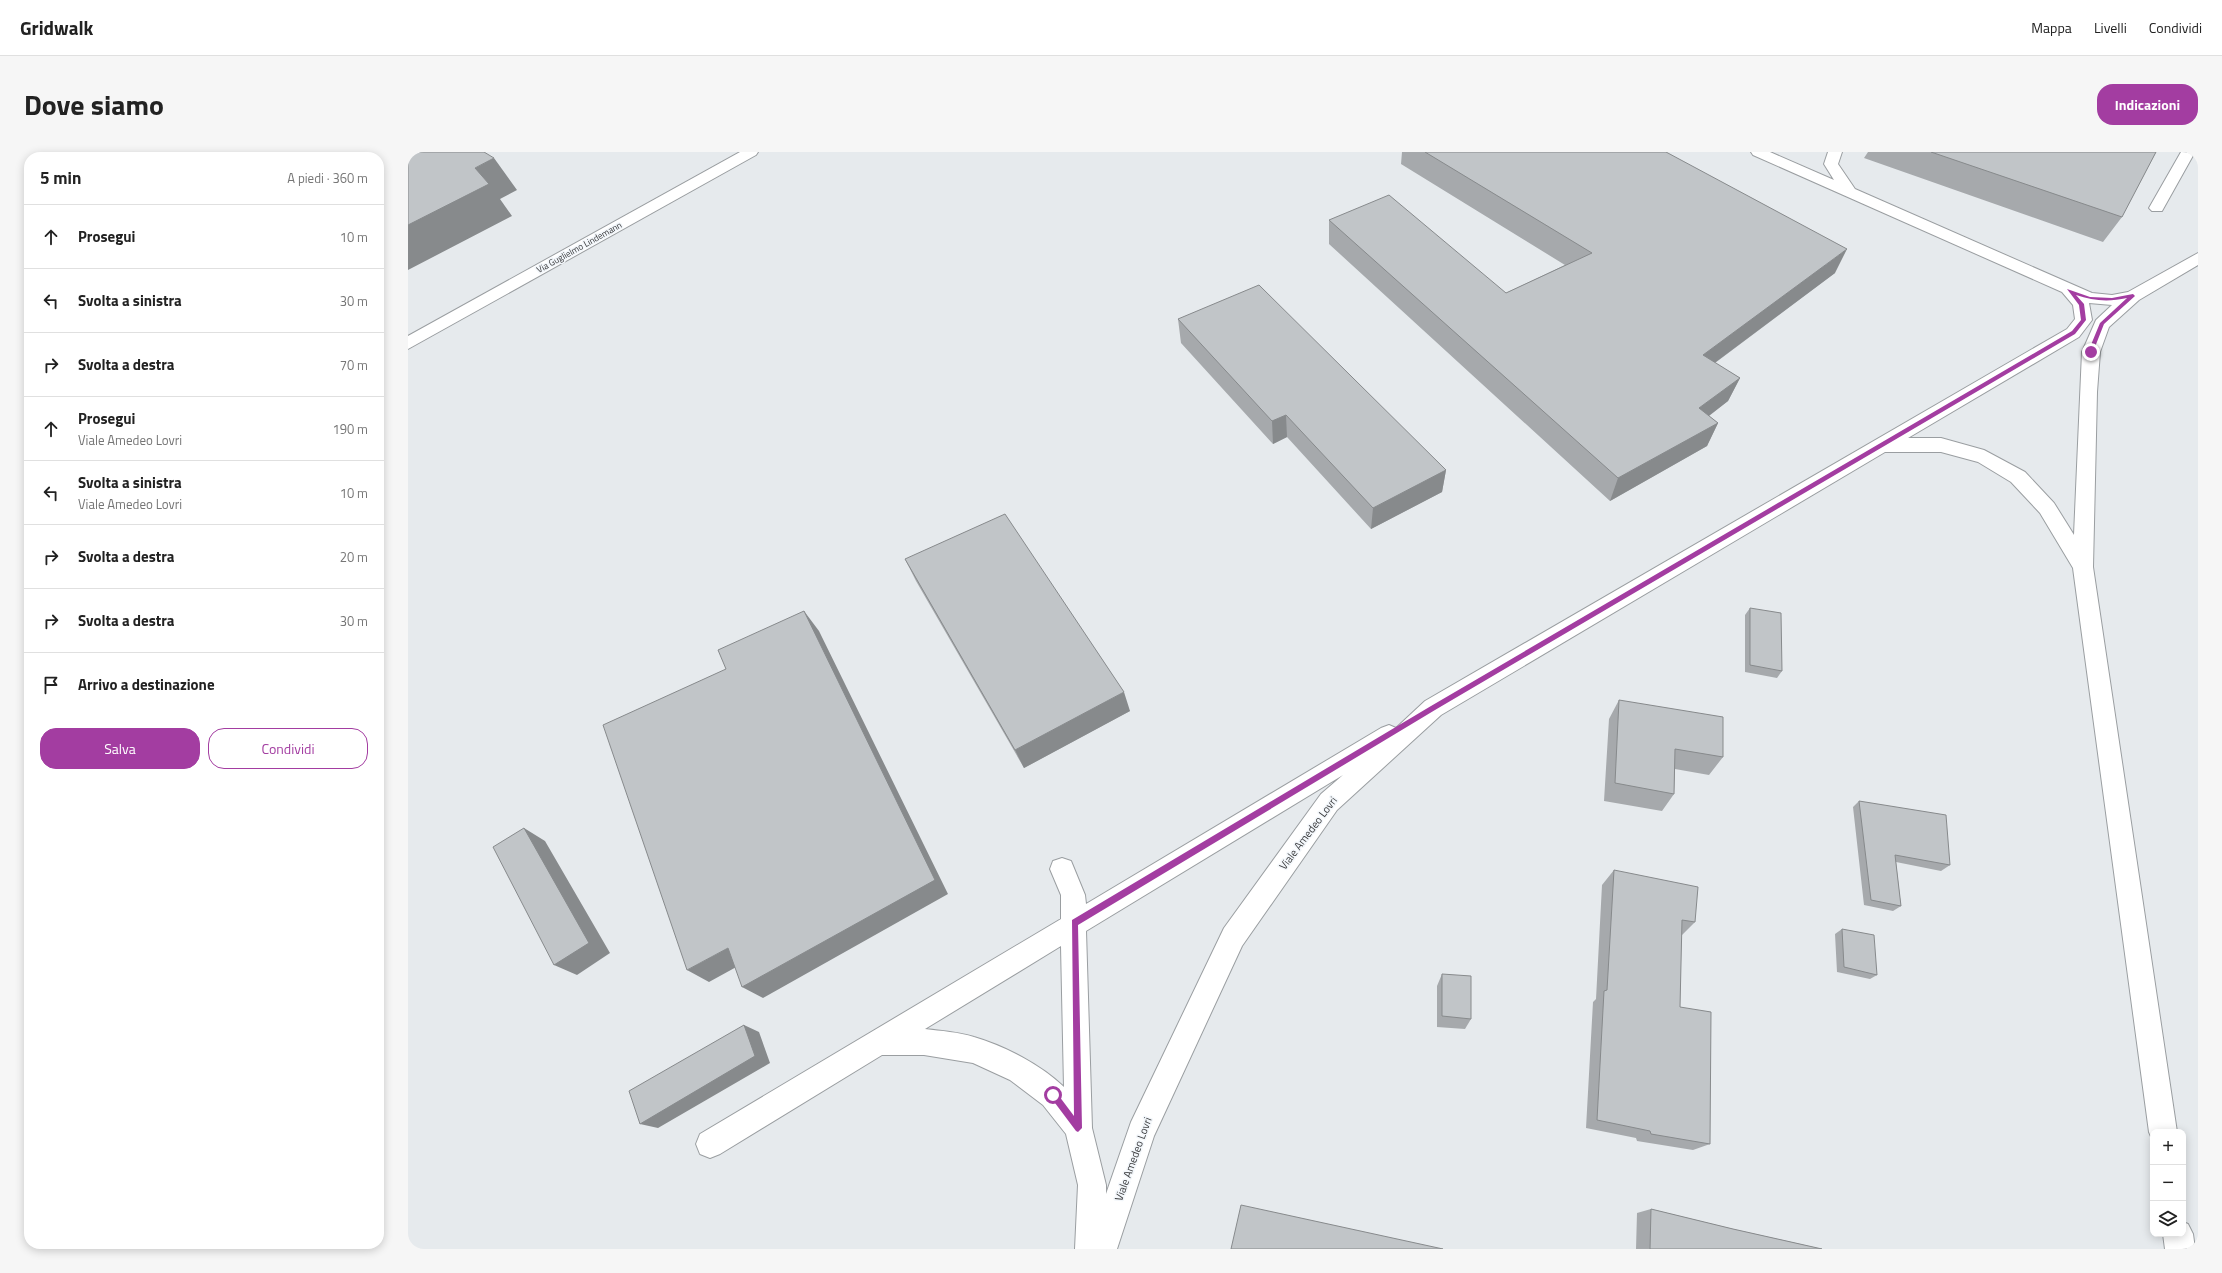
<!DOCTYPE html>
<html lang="it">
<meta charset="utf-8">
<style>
body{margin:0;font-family:"Titillium Web",sans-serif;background:#f6f6f6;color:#222}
.controls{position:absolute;right:12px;bottom:12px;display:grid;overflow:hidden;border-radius:8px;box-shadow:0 2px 10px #0003}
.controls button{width:36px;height:36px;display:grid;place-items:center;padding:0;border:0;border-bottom:1px solid #e0e0e0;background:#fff;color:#222;font:20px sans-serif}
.stop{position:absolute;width:12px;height:12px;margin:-9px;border:3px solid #a33da1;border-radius:50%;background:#fff}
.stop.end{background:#a33da1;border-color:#fff;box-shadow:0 1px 4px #0008}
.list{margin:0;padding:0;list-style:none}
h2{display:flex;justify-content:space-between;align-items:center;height:52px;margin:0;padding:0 16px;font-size:17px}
h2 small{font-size:13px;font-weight:400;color:#767676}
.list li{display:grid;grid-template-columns:26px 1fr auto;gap:12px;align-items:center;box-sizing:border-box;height:64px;padding:0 16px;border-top:1px solid #e0e0e0}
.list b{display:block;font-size:15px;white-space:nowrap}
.list p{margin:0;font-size:13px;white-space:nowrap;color:#767676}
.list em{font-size:13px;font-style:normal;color:#767676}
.actions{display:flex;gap:8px;padding:12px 16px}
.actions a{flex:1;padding:9px 0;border:1px solid #a33da1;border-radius:16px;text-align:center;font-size:14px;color:#a33da1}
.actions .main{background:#a33da1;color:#fff}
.icon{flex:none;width:22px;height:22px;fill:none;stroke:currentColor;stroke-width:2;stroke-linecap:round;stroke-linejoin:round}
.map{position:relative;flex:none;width:1790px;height:1097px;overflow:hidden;border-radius:16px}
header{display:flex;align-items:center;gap:24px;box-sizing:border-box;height:56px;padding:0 20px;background:#fff;border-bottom:1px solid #e0e0e0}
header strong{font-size:19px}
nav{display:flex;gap:22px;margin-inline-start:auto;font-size:14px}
.intro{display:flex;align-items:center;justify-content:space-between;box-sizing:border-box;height:96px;padding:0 24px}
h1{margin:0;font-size:28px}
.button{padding:10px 18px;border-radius:16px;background:#a33da1;color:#fff;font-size:14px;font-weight:700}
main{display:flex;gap:24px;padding:0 24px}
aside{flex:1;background:#fff;border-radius:16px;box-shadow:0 2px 10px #0003}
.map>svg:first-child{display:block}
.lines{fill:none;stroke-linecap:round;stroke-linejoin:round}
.minor-casing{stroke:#9a9ea1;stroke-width:2}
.minor{fill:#fff;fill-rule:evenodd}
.wall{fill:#a6a9ac}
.shaded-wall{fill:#878a8c}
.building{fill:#c1c5c8;stroke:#878a8c}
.route{fill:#a33da1}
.labels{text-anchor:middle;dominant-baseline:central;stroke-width:3;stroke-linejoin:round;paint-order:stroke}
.far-street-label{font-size:9px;fill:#3b3c3e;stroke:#f3f7fb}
.street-label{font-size:11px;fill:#3b3c3e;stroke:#f3f7fb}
</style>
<header>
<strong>Gridwalk</strong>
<nav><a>Mappa</a><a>Livelli</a><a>Condividi</a></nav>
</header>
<div class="intro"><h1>Dove siamo</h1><a class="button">Indicazioni</a></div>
<main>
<aside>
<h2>5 min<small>A piedi · 360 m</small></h2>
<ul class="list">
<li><svg class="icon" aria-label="ahead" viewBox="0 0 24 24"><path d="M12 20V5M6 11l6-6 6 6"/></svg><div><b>Prosegui</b></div><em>10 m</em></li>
<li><svg class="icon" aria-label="left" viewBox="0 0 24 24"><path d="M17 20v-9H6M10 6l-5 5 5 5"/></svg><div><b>Svolta a sinistra</b></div><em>30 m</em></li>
<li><svg class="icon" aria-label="right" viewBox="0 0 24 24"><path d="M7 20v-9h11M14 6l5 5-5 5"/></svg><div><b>Svolta a destra</b></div><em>70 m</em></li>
<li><svg class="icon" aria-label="ahead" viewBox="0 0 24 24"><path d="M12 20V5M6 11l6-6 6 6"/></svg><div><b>Prosegui</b><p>Viale Amedeo Lovri</p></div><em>190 m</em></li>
<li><svg class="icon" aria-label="left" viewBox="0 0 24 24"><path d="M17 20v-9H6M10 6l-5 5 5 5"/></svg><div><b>Svolta a sinistra</b><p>Viale Amedeo Lovri</p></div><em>10 m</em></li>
<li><svg class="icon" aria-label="right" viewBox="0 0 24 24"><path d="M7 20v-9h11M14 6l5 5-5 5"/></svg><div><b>Svolta a destra</b></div><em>20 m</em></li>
<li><svg class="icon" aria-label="right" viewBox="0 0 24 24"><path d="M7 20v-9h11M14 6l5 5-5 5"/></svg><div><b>Svolta a destra</b></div><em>30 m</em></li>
<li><svg class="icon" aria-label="arrive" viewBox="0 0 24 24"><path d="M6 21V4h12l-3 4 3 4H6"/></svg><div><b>Arrivo a destinazione</b></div></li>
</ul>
<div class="actions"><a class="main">Salva</a><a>Condividi</a></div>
</aside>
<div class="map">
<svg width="1790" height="1097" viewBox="0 0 1790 1097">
<rect width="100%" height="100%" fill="#e6eaed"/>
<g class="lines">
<g class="minor-casing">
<path id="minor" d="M332,0h18l-2,3 -348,194v-13z
M1343,0h19l64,28 -10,-16 4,-12h14l-4,12 17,25 237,104 20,2 16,-3 70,-39v12l-59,35 -30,27 -9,25 -3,40 -4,175 84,565h-24v9l-4,-9 -76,-564 -33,-55 -29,-31 -33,-20 -37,-10h-56l-444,263 -104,95 -95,136 -88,190 -37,113h-42l3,-64 -12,-51 -23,-29 -33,-25 -37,-17 -49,-8h-42l-162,99 -10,4 -10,-4 -4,-10 4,-10 361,-215v-24l-11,-26 3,-8 9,-3 9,3 14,34 1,9 295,-176 8,-3 7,3 29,-27 642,-372 8,-10 -2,-14 -11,-13 -309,-137zM1681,151l23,2 -16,15 -14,32 -8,183 -20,-32 -29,-31 -41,-22 -43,-12h-33l171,-101 13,-17zM935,623l-22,19 -97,134 -93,194 -25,72v-9l-14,-57 -6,-197zM653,794l3,141c-23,-22 -59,-41 -90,-50 -15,-5 -33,-6 -49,-8z
M1773,0h14l-33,59h-10l-3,-3z
M1775,1070l5,2 5,10 2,15h-30l-2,-15h20z"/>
</g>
<use href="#minor" class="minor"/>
</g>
<path class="wall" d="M994,0h264l169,121 -120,90 25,15 -12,23 -19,15 9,7 -11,23 -97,55 -281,-257v-24l177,73 59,-28 -164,-101z
M1460,0h288l-34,65 -19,25 -239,-84z
M770,167l268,151 -4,22 -71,37 -84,-92 -14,7 -92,-101z
M497,407l225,152 -106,57 -108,-187z
M1342,456l32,63 -5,7 -32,-6v-57z
M1211,548l104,57 -14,18 -34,-6 -1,25 -12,17 -58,-10 5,-82z
M1451,649l91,64 -9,6 -45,-9 5,44 -8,5 -29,-6 -11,-98z
M1206,718l81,52 -14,14 -1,71 30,137 -17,6 -56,-9 -1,-3 -50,-10 7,-126 3,-3 6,-114z
M1434,777l35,46 -7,4 -33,-7 -2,-38z
M1034,822l29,45 -6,10 -28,-2v-41z
M1243,1057l82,20 89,20h-186l1,-36z"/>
<path class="shaded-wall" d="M86,6l23,32 -17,9 12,17 -104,54v-45l67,-57z
M1439,97l-12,24 -142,106 10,-24z
M1332,226l-12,23 -39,30 10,-23z
M878,263l1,22 -14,7 -1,-23z
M1310,271l-11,23 -97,55 8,-23z
M1038,318l-4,22 -71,37 2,-21z
M396,459l15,20 129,263 -185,104 -21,-11z
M716,540l6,19 -106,57 -9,-18z
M116,676l21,13 65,112 -33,22 -23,-10z
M320,796l21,12 -40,22 -22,-12z
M336,873l15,7 11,31 -112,65 -18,-4z"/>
<path class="building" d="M0,0h76l10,6 -19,10 14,16 -81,41z
M1017,0h241l181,97 -144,106 37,23 -41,30 19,15 -100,55 -289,-258 60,-25 117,98 86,-40z
M1523,0h225l-34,65z
M851,133l187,185 -73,38 -87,-93 -14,6 -94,-102z
M597,362l119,178 -109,58 -110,-191z
M1342,456l31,5 1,58 -32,-6z
M396,459l131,269 -193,107 -14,-39 -41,22 -84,-245 123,-56 -8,-19z
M1211,548l104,17v40l-48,-8 -1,45 -59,-11z
M1451,649l87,14 4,50 -55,-10 6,51 -30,-6z
M116,676l65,115 -35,22 -61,-118z
M1206,718l84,17 -3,35 -13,-2 -2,87 31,5 -1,132 -59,-10 -1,-3 -53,-11 7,-129 3,-1z
M1434,777l32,6 3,40 -33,-8z
M1034,822l29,2v43l-29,-3z
M336,873l11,31 -115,68 -11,-33z
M833,1053l202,44h-212z
M1243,1057l82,20 89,20h-172z"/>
<path class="route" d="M1659,137l23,8 22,1 21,-4 2,2 -31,28 -11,28 -2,2 -3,-2 12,-29 27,-25c-18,4 -34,3 -51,-3l8,9 2,16 -11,14 -640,376 -357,215 4,203 -4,4 -2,-1 -27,-36 1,-3h6l18,24 -2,-196 359,-214 641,-375 9,-11 -2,-15z"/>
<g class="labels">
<g class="far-street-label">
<text transform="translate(171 95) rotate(-29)">Via Guglielmo Lindemann</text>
</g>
<g class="street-label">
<text transform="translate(900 681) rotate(-53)">Viale Amedeo Lovri</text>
<text transform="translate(725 1007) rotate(-70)">Viale Amedeo Lovri</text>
</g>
</g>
</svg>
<div class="controls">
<button>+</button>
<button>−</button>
<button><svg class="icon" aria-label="layers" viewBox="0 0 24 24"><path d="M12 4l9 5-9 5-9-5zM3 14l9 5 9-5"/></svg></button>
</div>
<div class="stop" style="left:645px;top:943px"></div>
<div class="stop end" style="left:1683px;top:200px"></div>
</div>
</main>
